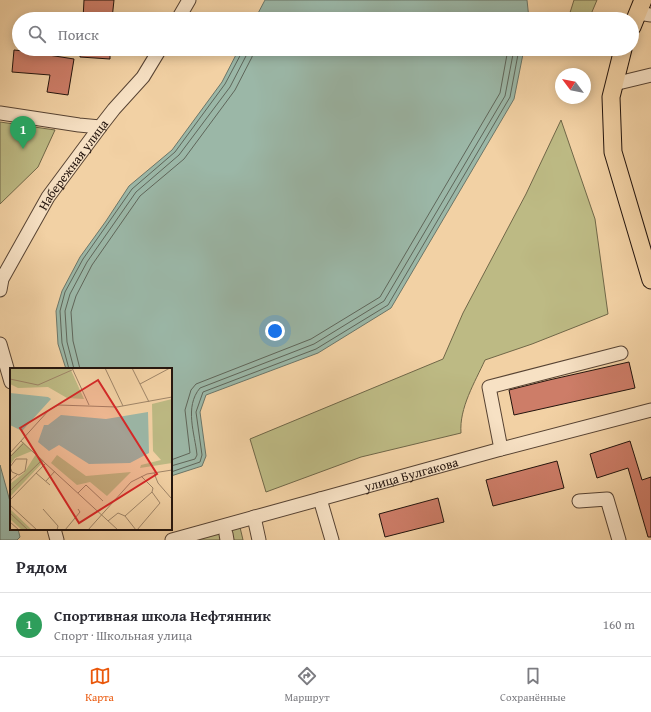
<!DOCTYPE html>
<html lang="ru">
<meta charset="utf-8">
<style>
body{margin:0;font-family:"Gentium Book Plus",serif;background:#f7f7f7;color:#2b2b33}
.compass{position:absolute;left:555px;top:68px;width:36px;height:36px;border-radius:50%;background:#fff;box-shadow:0 2px 10px #0003;rotate:302deg}
.you{position:absolute;left:275px;top:331px;width:14px;height:14px;margin:-10px;border:3px solid #fff;border-radius:50%;background:#1a73e8;box-shadow:0 0 0 6px #1a73e833}
.badge{display:grid;place-items:center;width:26px;height:26px;border-radius:50%;background:#ea580c;color:#fff;font-size:13px;font-weight:700}
.pin{position:absolute;translate:-50% -33px;filter:drop-shadow(0 1px 2px #0008)}
.pin::after{content:'';position:absolute;top:21px;width:14px;height:12px;background:inherit;clip-path:polygon(0 0,100% 0,50% 100%)}
.list{margin:0;padding:0;list-style:none}
h2{display:flex;justify-content:space-between;align-items:center;height:52px;margin:0;padding:0 16px;font-size:17px}
h2 small{font-size:13px;font-weight:400;color:#7c7c81}
.list li{display:grid;grid-template-columns:26px 1fr auto;gap:12px;align-items:center;box-sizing:border-box;height:64px;padding:0 16px;border-top:1px solid #e1e1e2}
.list b{display:block;font-size:15px;white-space:nowrap}
.list p{margin:0;font-size:13px;white-space:nowrap;color:#7c7c81}
.list em{font-size:13px;font-style:normal;color:#7c7c81}
.icon{flex:none;width:22px;height:22px;fill:none;stroke:currentColor;stroke-width:2;stroke-linecap:round;stroke-linejoin:round}
.map{position:relative;flex:none;width:651px;height:540px;overflow:hidden}
.search{position:absolute;background:#fff;box-shadow:0 2px 10px #0003;left:12px;right:12px;top:12px;height:44px;display:flex;align-items:center;gap:10px;box-sizing:border-box;padding:0 14px;border-radius:22px;color:#7c7c81;font-size:15px}
.sheet{height:116px;background:#fff}
nav{display:flex;justify-content:space-around;align-items:center;box-sizing:border-box;height:56px;border-top:1px solid #e1e1e2;background:#fff;font-size:11px;color:#7c7c81}
nav a{display:grid;justify-items:center;gap:2px}
nav .on{color:#ea580c}
.map>svg:first-child{display:block}
.green{fill:#bdba84;stroke:#706748}
.water{fill:#9bb7a7;stroke:#6b7669}
.lines{fill:none;stroke-linecap:round;stroke-linejoin:round}
.shore{stroke:#5f665a;stroke-width:1}
.building{fill:#cd7d68;stroke:#23140d}
.minor-casing{stroke:#574333;stroke-width:15}
.major-casing{stroke:#23140d;stroke-width:19}
.minor{stroke:#f7e1c4;stroke-width:13}
.major{stroke:#f2d1a4;stroke-width:17}
.labels{text-anchor:middle;dominant-baseline:central;stroke-width:4;stroke-linejoin:round;paint-order:stroke}
.street-label{font-size:13px;fill:#23140d;stroke:#f7e1c4}
.inset-road{fill:none;stroke:#9f8568;stroke-width:1}
.view{fill:#d62828;fill-opacity:0.15;stroke:#d62828;stroke-width:2}
.inset-edge{fill:none;stroke:#23140d;stroke-width:2}
</style>
<div class="map">
<svg width="651" height="540" viewBox="0 0 651 540">
<rect width="100%" height="100%" fill="#f2d1a4"/>
<filter id="stains"><feTurbulence type="fractalNoise" baseFrequency=".005" numOctaves="4"/><feColorMatrix values="0 0 0 0 .2 0 0 0 0 .09 0 0 0 0 .02 0 0 0 .5 -.17"/></filter>
<radialGradient id="worn" r=".72"><stop offset=".6" stop-color="#630" stop-opacity="0"/><stop offset="1" stop-color="#630" stop-opacity=".3"/></radialGradient>
<path class="green" d="M574,0h23l-8,19h-21z
M561,120l34,99 13,95 -76,30 -47,16c-10,22 -26,48 -24,73l-100,24 -95,35 -16,-53 193,-80 20,-46 63,-119z
M0,122l55,8 -17,37 -38,37z
M239,523l4,17h-64z"/>
<path class="water" d="M265,0h262l2,19h-274z
M239,49h285l-10,50 -123,209 -73,45 -112,42 -6,17 6,44 -4,10 -31,10v-107h-105l-8,-25 -2,-33 6,-20 18,-34 26,-36 23,-35 43,-36 50,-68z
M0,465l11,40v24h7l2,8 -3,3h-17z"/>
<g class="lines">
<path class="shore" d="M69,369l-7,-26 -2,-32 5,-19 18,-33 49,-70 43,-37 50,-68 17,-32 1,-3
M74,369l-7,-27 -2,-31 5,-17 17,-32 49,-70 43,-37 51,-68 17,-33 1,-5
M80,369l-7,-28 -2,-29 5,-16 16,-31 48,-69 44,-37 51,-69 17,-33 2,-8
M171,460l19,-7 -5,-43 6,-20 5,-6 115,-45 69,-42 120,-204 8,-44
M171,466l24,-7 2,-4c-2,-21 -13,-48 3,-67l114,-44 70,-43 121,-205 9,-47
M171,472l29,-10 2,-7 -6,-43 7,-20 113,-43 72,-44 122,-208 9,-48"/>
</g>
<path class="building" d="M84,0h30l-2,19h-29z
M80,49h30v10l-30,-2z
M14,50l29,3 -1,1 32,5 -6,36 -21,-3 3,-17 -38,-3z
M629,362l6,26 -121,27 -5,-25 40,-10z
M630,441l12,39 9,-3v60h-3l-20,-69 -31,10 -7,-24z
M557,461l7,27 -71,18 -7,-26z
M438,498l6,24 -59,15 -6,-23z"/>
<g class="lines">
<g class="minor-casing">
<g id="minor">
<path d="M638,13l13,2"/>
<path d="M178,19l11,-19"/>
<path d="M614,84l37,-9"/>
<path d="M0,113l79,12 21,2"/>
<path id="s1" d="M0,290l2,-11 46,-82 52,-70 14,-18 29,-32 17,-28"/>
<path d="M0,344l11,38"/>
<path d="M501,449l-12,-62 132,-34"/>
<path d="M320,499l12,41"/>
<path d="M579,501l28,-2 12,41"/>
<path d="M254,517l5,23"/>
<path d="M54,529l3,11"/>
<path d="M226,534l1,6"/>
<path id="s2" d="M172,540l329,-91 150,-39"/>
</g>
</g>
<g class="major-casing">
<path id="major" d="M632,27l11,-27
M623,49l-12,48 2,55 38,128"/>
</g>
<use href="#minor" class="minor"/>
<use href="#major" class="major"/>
</g>
<g class="labels">
<g class="street-label">
<text stroke="none"><textPath href="#s1" startOffset="146">Набережная улица</textPath></text>
<text stroke="none"><textPath href="#s2" startOffset="248">улица Булгакова</textPath></text>
</g>
</g>
<g transform="translate(10 368)">
<rect width="162" height="162" fill="#f2d1a4"/>
<path d="M0,0h60l14,31 -17,-1 -19,-11 -30,1 -8,-4zM162,31v64l-32,5 1,-3 20,-5 -8,-9 -1,-47zM13,74l9,9 -17,7 -5,7v-9zM26,86l8,7 -34,36v-13l14,-11zM47,87l29,21 45,-4 -24,24 -17,-14 -13,3 -26,-22zM0,141l22,21h-10l-12,-11z" fill="#bdba84"/>
<path d="M0,25l38,4 3,2 -29,32 -12,-6zM138,44l1,41 -19,10 -41,1 -30,-19 -10,6 -11,-9 6,-17h4l13,-10 45,4z" fill="#9bb7a7"/>
<path class="inset-road" d="M62,0l17,37M95,0l18,38M122,0l17,34M0,11l28,6 34,-15M130,16l30,-16M11,73l97,89M0,85l39,-43 9,-5 59,2 55,-10M0,89l13,-13M6,91h11l-2,12 -6,4 -7,-3 -2,-5zM26,105l14,12M144,105l4,10 13,15M36,113l9,-10M0,118l1,-6 6,-5M0,123l31,-30M68,125l8,-8 17,16M0,132l36,-37M0,137l27,25M33,141l15,17 -1,4M0,145l18,17M115,148l11,14M98,153l10,-8 7,3 27,-24 1,-4 -12,-12M0,154l9,8M55,162l15,-18 -2,-3M78,162l43,-48 16,-8 25,-4M127,162l23,-27 -8,-11"/>
<path class="view" d="M88,12l59,94 -78,49 -59,-95z"/>
<rect width="162" height="162" class="inset-edge"/>
</g>
<rect width="100%" height="100%" filter="url(#stains)"/>
<rect width="100%" height="100%" fill="url(#worn)"/>
</svg>
<svg class="compass" viewBox="-18 -18 36 36"><path d="M0-13l5 13h-10z" fill="#e53935"/><path d="M0 13l5-13h-10z" fill="#7c7c81"/></svg>
<div class="you"></div>
<div class="pin badge" style="left:23px;top:149px;background:#2e9e5b">1</div>
<div class="search"><svg class="icon" aria-label="search" viewBox="0 0 24 24"><circle cx="10" cy="10" r="6"/><path d="M15 15l6 6"/></svg>Поиск</div>
</div>
<section class="sheet">
<h2>Рядом<small></small></h2>
<ul class="list">
<li><span class="badge" style="background:#2e9e5b">1</span><div><b>Спортивная школа Нефтянник</b><p>Спорт · Школьная улица</p></div><em>160 m</em></li>
</ul>
</section>
<nav>
<a class="on"><svg class="icon" aria-label="map" viewBox="0 0 24 24"><path d="M3 6l6-2 6 2 6-2v14l-6 2-6-2-6 2zM9 4v14M15 6v14"/></svg>Карта</a>
<a><svg class="icon" aria-label="directions" viewBox="0 0 24 24"><path d="M12 3l9 9-9 9-9-9zM9 14v-3h6M13 9l2 2-2 2"/></svg>Маршрут</a>
<a><svg class="icon" aria-label="saved" viewBox="0 0 24 24"><path d="M7 4h10v16l-5-4-5 4z"/></svg>Сохранённые</a>
</nav>
